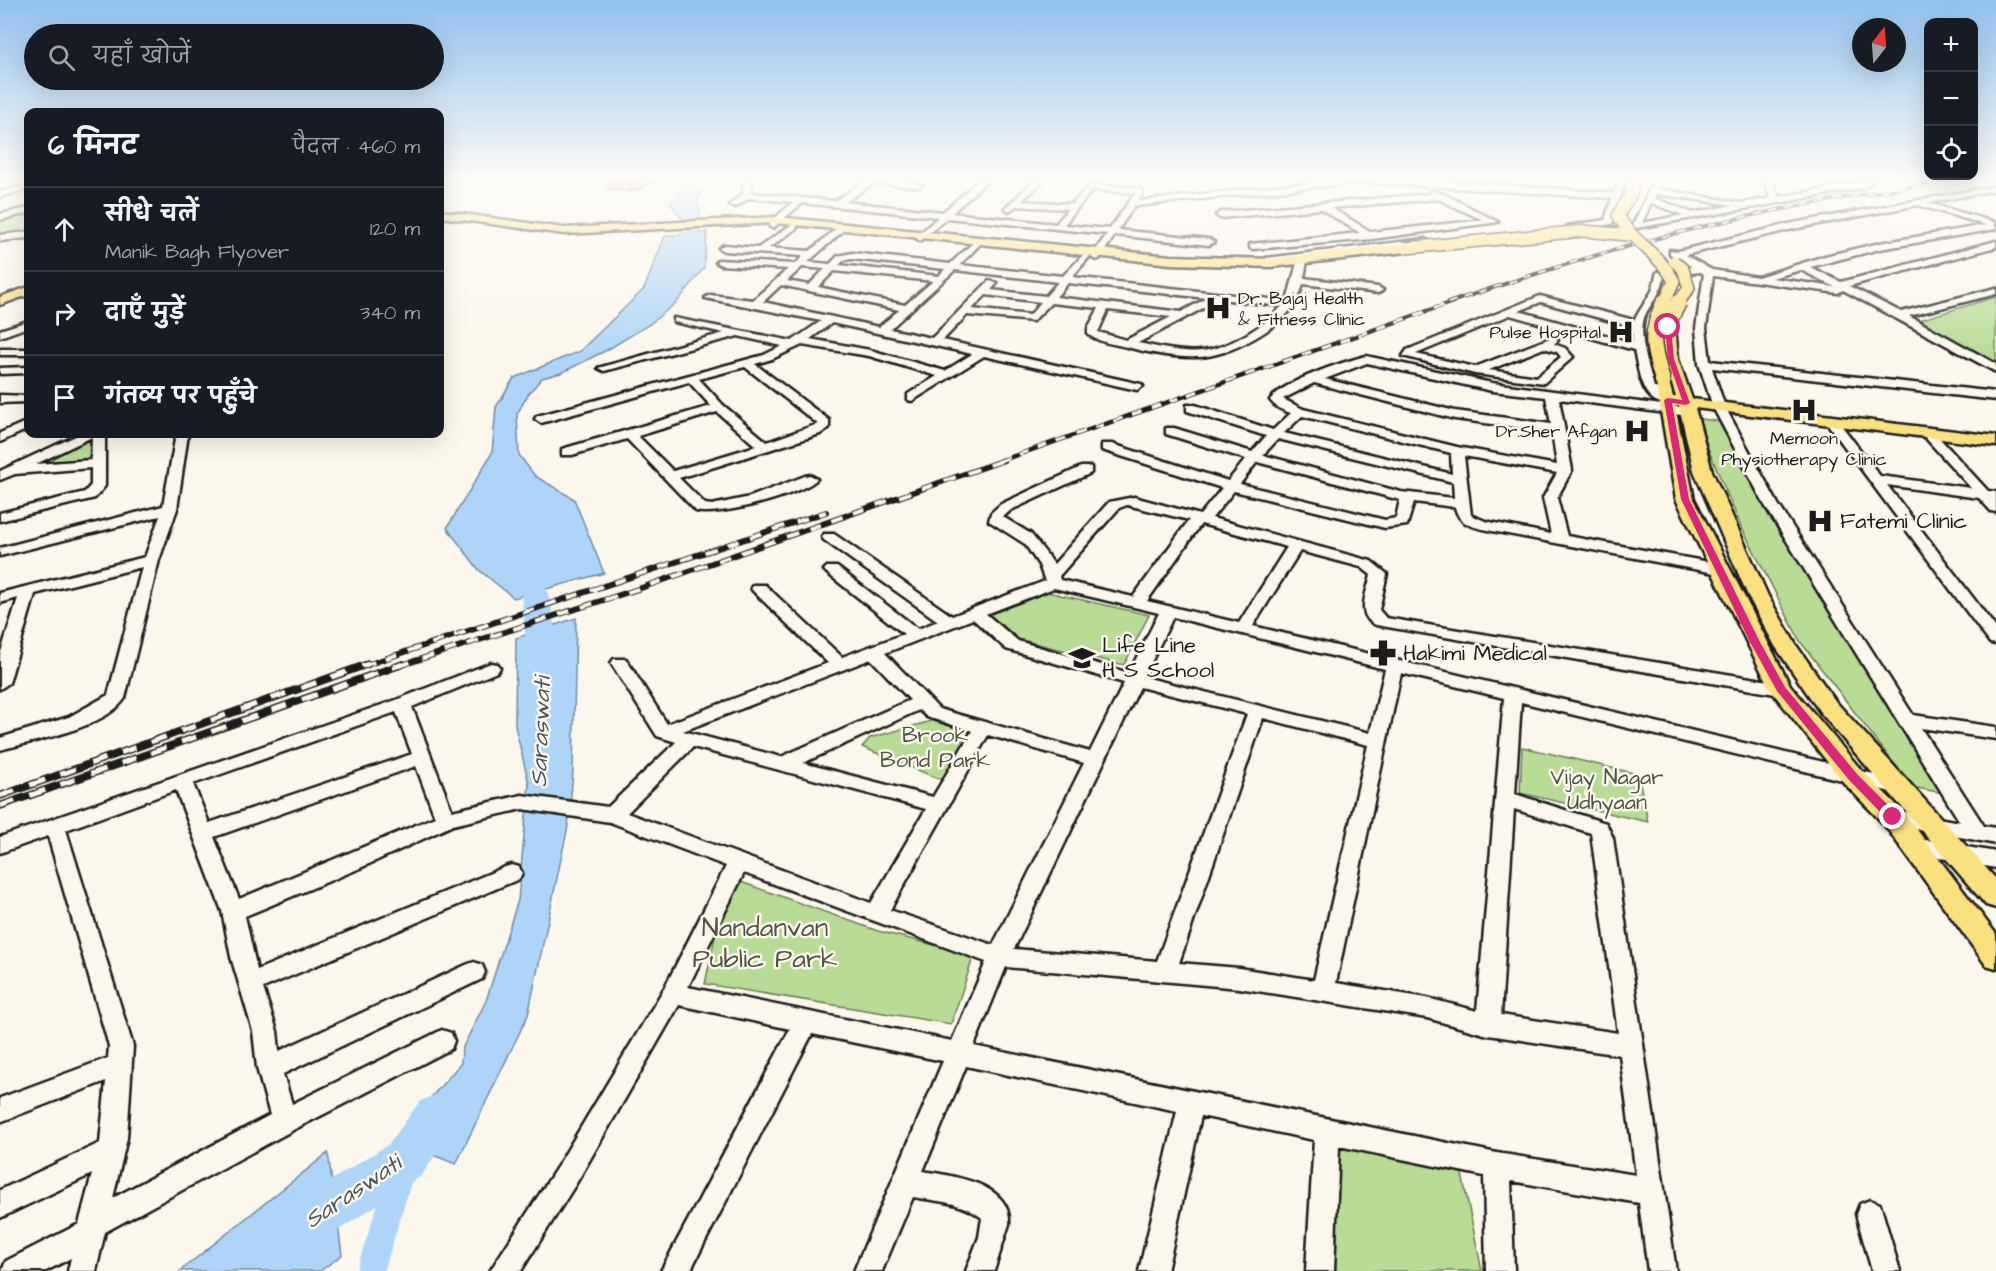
<!DOCTYPE html>
<html lang="hi">
<meta charset="utf-8">
<style>
body{margin:0;font-family:"Architects Daughter","Playpen Sans Deva",sans-serif;background:#20242c;color:#f1f3f6}
.controls{position:absolute;right:18px;top:18px;display:grid;overflow:hidden;border-radius:12px;box-shadow:0 6px 24px #0002}
.controls button{width:54px;height:54px;display:grid;place-items:center;padding:0;border:0;border-bottom:2px solid #363941;background:#171b24;color:#f1f3f6;font:30px sans-serif}
.compass{position:absolute;left:1852px;top:18px;width:54px;height:54px;border-radius:50%;background:#171b24;box-shadow:0 6px 24px #0002;rotate:17deg}
.stop{position:absolute;width:18px;height:18px;margin:-14px;border:4px solid #db2777;border-radius:50%;background:#fff}
.stop.end{background:#db2777;border-color:#fff;box-shadow:0 2px 6px #0008}
.list{margin:0;padding:0;list-style:none}
h2{display:flex;justify-content:space-between;align-items:center;height:78px;margin:0;padding:0 24px;font-size:26px}
h2 small{font-size:20px;font-weight:400;color:#9ea1a6}
.list li{display:grid;grid-template-columns:39px 1fr auto;gap:18px;align-items:center;box-sizing:border-box;height:84px;padding:0 24px;border-top:2px solid #363941}
.list b{display:block;font-size:22px;white-space:nowrap}
.list p{margin:0;font-size:20px;white-space:nowrap;color:#9ea1a6}
.list em{font-size:20px;font-style:normal;color:#9ea1a6}
.icon{flex:none;width:33px;height:33px;fill:none;stroke:currentColor;stroke-width:2;stroke-linecap:round;stroke-linejoin:round}
.map{position:relative;flex:none;width:1996px;height:1271px;overflow:hidden}
.search{position:absolute;background:#171b24;box-shadow:0 6px 24px #0002;left:24px;top:24px;width:420px;height:66px;display:flex;align-items:center;gap:15px;box-sizing:border-box;padding:0 21px;border-radius:33px;color:#9ea1a6;font-size:22px}
.panel{position:absolute;background:#171b24;box-shadow:0 6px 24px #0002;left:24px;top:108px;width:420px;height:330px;border-radius:12px}
.map>svg:first-child{display:block}
.green{fill:#b8db95;stroke:#6a7c58;stroke-width:1.5}
.water{fill:#aed5f8;stroke:#748ba0;stroke-width:1.5}
.lines{fill:none;stroke-linecap:round;stroke-linejoin:round}
.canal{fill:#aed5f8;fill-rule:evenodd}
.river{fill:#aed5f8;fill-rule:evenodd}
.minor-casing{stroke:#1c1c1c;stroke-width:5}
.major-casing{stroke:#1c1c1c;stroke-width:5}
.minor{fill:#fbf7ec;fill-rule:evenodd}
.major{fill:#fbe080;fill-rule:evenodd}
.rail-far3-casing{stroke:#1c1c1c;stroke-width:4}
.rail-far2-casing{stroke:#1c1c1c;stroke-width:4.5}
.rail-far1-casing{stroke:#1c1c1c;stroke-width:6}
.rail-casing{stroke:#1c1c1c;stroke-width:8}
.rail-far3{stroke:#fbf7ec;stroke-width:2;stroke-dasharray:8;stroke-linecap:butt}
.rail-far2{stroke:#fbf7ec;stroke-width:3;stroke-dasharray:10;stroke-linecap:butt}
.rail-far1{stroke:#fbf7ec;stroke-width:4;stroke-dasharray:12;stroke-linecap:butt}
.rail{stroke:#fbf7ec;stroke-width:5;stroke-dasharray:16;stroke-linecap:butt}
.major-bridge-far1-casing{stroke:#1c1c1c;stroke-width:14;stroke-linecap:butt}
.major-bridge-casing{stroke:#1c1c1c;stroke-width:18;stroke-linecap:butt}
.major-bridge-far1{stroke:#fbe080;stroke-width:11}
.major-bridge{stroke:#fbe080;stroke-width:15}
.wall{fill:#cda0b9;stroke:#1c1c1c;stroke-width:1.5}
.shaded-wall{fill:#a78296;stroke:#1c1c1c;stroke-width:1.5}
.building{fill:#eebad7;stroke:#1c1c1c;stroke-width:1.5}
.route{fill:#db2777}
.labels{text-anchor:middle;dominant-baseline:central;stroke-width:5;stroke-linejoin:round;paint-order:stroke}
.far-poi-label{font-size:18px;fill:#1c1c1c;stroke:#fbf7ec;text-anchor:end}
.poi-label{font-size:22px;fill:#1c1c1c;stroke:#fbf7ec;text-anchor:start}
.park-label{font-size:22px;fill:#4b5540;stroke:#fbf7ec}
.water-label{font-size:24px;font-style:italic;fill:#48545e;stroke:#fbf7ec}
.near-park-label{font-size:27px;fill:#4b5540;stroke:#fbf7ec}
</style>
<div class="map">
<svg width="1996" height="1271" viewBox="0 0 1996 1271">
<rect width="100%" height="100%" fill="#fbf7ec"/>
<filter id="ink" filterUnits="userSpaceOnUse"><feTurbulence type="fractalNoise" baseFrequency=".0167" numOctaves="2"/><feDisplacementMap in="SourceGraphic" scale="12" xChannelSelector="R" yChannelSelector="G"/><feConvolveMatrix kernelMatrix="1 2 1 2 8 2 1 2 1" color-interpolation-filters="sRGB"/></filter>
<g filter="url(#ink)">
<path class="green" d="M28,211v23l-28,4v-22z
M1996,297v70l-77,-47z
M1695,418l27,4 47,94 62,91 112,186 -31,-6 -112,-146 -60,-117z
M95,437l-3,22 -63,10z
M1047,592l102,23 -25,50 -111,-27 -24,-24z
M942,718l17,3 4,27 -14,35 -87,-36 8,-9z
M1522,747l116,27 10,48 -128,-29z
M741,882l137,49 96,24 -23,69 -246,-40 16,-76z
M1327,1145l132,15 23,111h-147z"/>
<path class="water" d="M691,180h24l-7,4 -11,16 4,13 -5,8 -12,1 -13,-18z
M707,232l-3,36 -27,34 -27,22 -43,26 -46,23 -19,5 -13,15 -12,21 2,41 16,21 39,23 30,74 -90,25 -35,-28 -32,-42 45,-75 4,-46 18,-29 66,-27 64,-62 21,-53z
M576,618l-3,154 -5,54 -40,189 -72,149 -62,-24 67,-77 1,-14 24,-48 32,-101 11,-116 -14,-58 1,-88z
M328,1153l14,102 -22,16h-140z"/>
<g class="lines">
<path class="canal" d="M405,1147l9,4 4,9 -34,111h-28l36,-111 4,-9z"/>
<path class="river" d="M687,180h15l-13,16 10,28 -1,22 7,18 -5,7 -6,2 -8,-5 3,-4 -7,-18 1,-22 -8,-28 3,-8z
M513,552c42,11 41,81 46,115l-5,7 -10,2 -10,-2 -5,-7 -8,-73 -9,-20 -12,-14 4,-6z
M436,1095l16,6 6,15 -6,15 -31,45 -102,67 -17,7 -17,-7 -7,-17 7,-17 104,-65 31,-43z"/>
<g class="minor-casing">
<path id="minor" d="M866,180h32l25,5 -4,2 -45,-4 -29,19 98,10 36,-32h9l-36,33 104,11 12,-15 -52,-3 -7,5 -4,-3 27,-25 -1,-3h8l1,4 -18,17 50,3 18,-19 50,3 3,5 -5,8 196,-21h101l179,13 4,-13h8l-14,44 -42,7 -3,-1v-4l38,-6 7,-22 -250,-16 -228,24 -16,24 91,9 5,3 -5,3 -94,-10 -16,24 -3,1 -5,-3 16,-23 -160,-16 -27,23 -4,-3 1,-2 21,-19 -136,-14 -29,25 -3,-1v-4l23,-21 -44,-4 -13,9 -7,-2 14,-11v-9l4,-2 4,2v8l84,8zM1092,190l43,3 -25,36 -46,-4z
M1654,180h8l-4,9 84,14 29,-5 -7,-18h8l7,17 94,-17 -9,8 -256,45v-4l25,-4zM1656,194l77,11 -40,8 -39,-15zM1651,203l32,12 -41,8z
M28,185v4l-28,8v-5z
M1996,186v4l-68,13 66,19 2,7 -116,20 -70,18 31,15 155,-41v6l-147,39 52,26 95,-24v6l-87,22 87,48v8l-153,-82 -5,3 -125,-17 -7,52 4,33 286,31v8l-284,-32 13,39 53,97 135,211 83,12v12l-75,-11 63,98 12,2v16l-103,-20 -7,-2 -3,-5 3,-5 7,-2 67,12 -196,-318 -51,-97 -14,-43 -3,-36 8,-54 -4,-2 -36,4c-3,21 -14,26 -20,42 -6,20 5,49 10,69l18,10v6c-31,5 -33,-32 -38,-53l-124,-35 -94,39 59,13 78,-30 5,3 -4,4 11,4 8,9 -29,26 -69,-9 -72,-18 4,-6 133,-54 94,24 18,-29 5,-19 35,-5 -22,-13v-4l8,1 115,-28zM1918,205l68,20 -106,18 -55,13 -67,21 -46,-7 -27,-15 108,-26zM1801,270l34,17 -63,-9zM1541,302l92,25v16l-114,-32zM1544,348l13,4 4,5 -24,20 -48,-7z
M1430,191l14,3 54,28 -126,17 -119,10 -3,-1v-4l110,-11 -39,-24 -101,9 -4,-3 4,-3 210,-18zM1438,199l45,21 -112,12 -40,-24z
M28,208v5l-28,7v-6z
M794,223l3,1v4l-28,20 41,3 27,-23 7,2 -36,32 22,2 8,-8 14,-3 98,11 25,-23 5,3 -20,21 103,11 22,-23 5,3 -18,21 215,24 11,-42 -29,4 -3,-1v-4l159,-19 5,3 -5,3 -121,14 3,2 -3,17 74,9 5,3 -5,3 -75,-9c-2,7 -5,15 -9,21 -15,24 -66,51 -95,52 -24,1 -49,-4 -72,-10 -13,-3 -30,-5 -39,-13v-6l11,-20 -48,-5 -18,18 -66,-6 -24,25 198,44 2,2 -6,4 -153,-34 -72,45 -4,-1v-6l29,-18 -68,-20 -67,-11 -30,14 -17,5 74,56v8l-9,6 -141,44 26,26 7,1 38,-8 55,-21 5,-1 7,4c-16,16 -98,38 -121,32l-69,-72 -55,16h-10v-6l149,-43 -22,-24 -148,41 -6,-4 2,-3 227,-61 18,-9 -44,-10 -134,35 -6,-3 126,-35 -50,-11v-4l118,23 29,-20 -116,-23 5,-3 43,5 35,-31 -67,-4 -5,-3 2,-2 77,4 9,-8 -80,-5 -5,-3 5,-3 34,3zM852,259l93,10 -6,7 -100,-11 5,-5zM802,267l23,2 -16,16 -22,-4zM955,270l103,12 -12,14 -55,-6 6,-7 -8,-2 -57,57 -42,-9zM834,271l99,10 -28,24 -87,-18zM1068,283l139,15 -26,14 -125,-15zM781,285l118,25 -20,17 -116,-25zM986,295l55,7 -11,13 -58,-6zM1220,299l62,7c-17,20 -53,42 -80,45 -21,2 -44,-4 -64,-8zM1108,310l63,7 -45,23 -28,-8zM832,323l140,31 -27,17 -75,-21 -60,-11zM745,367l73,57 -51,18 -44,-37 -24,-26zM717,412l39,34 -83,25 -35,-35z
M28,232v6l-28,3v-6z
M28,321v6l-28,10v-7z
M0,349h28v6h-28z
M1366,356l126,27 201,26v6l-4,1 -130,-17 13,71 -15,28 10,38 153,28 8,5 -8,5 -228,-43c-17,-4 -33,-5 -37,-24l-41,-5 -7,23 -22,3 -151,-37 -22,27 159,43 16,13 -8,36 7,8 395,65 9,6 -9,6 -405,-70c-21,-9 -9,-33 -5,-50l-10,-8 -61,-16 -47,75 646,154 7,2 3,5 -3,5 -7,2 -378,-92 -6,92 91,29 7,15 63,433h-28l-9,-68 -128,-22 3,90h-28l-2,-95 -145,-30 -5,125h-28l8,-131 -113,-24 -34,155h-28l38,-160 -211,-45 -43,105c29,5 89,12 86,53l-15,47h-28l13,-34 3,-19c-19,-16 -46,-17 -69,-21l-31,74h-28l89,-210 -131,-27 -122,237h-29l129,-242 -111,-24 -102,177 -56,89h-31l69,-107 106,-177 61,-121 -116,-44 -88,-13 -69,16 -95,44 -113,47 12,54 248,-103 7,-2 7,2 3,6 -3,6 -256,109 14,43 2,20 187,-86 8,-3 8,3 3,7 -3,7 -199,95 9,30 150,-74 9,3 3,8 -3,8 -158,81 -188,102 -9,39h-28l3,-13 -25,13h-44l4,-10 73,-37 13,-50 -92,44v-28l100,-47 6,-62 -106,41v-24l108,-40 1,-12 -61,-210 -48,17v-16l396,-137 95,-37 6,1 3,4 -3,4 -85,35 40,104 70,-16 86,12 68,-65 -19,-6 -46,-73 3,-4h12l41,65 161,-61 -75,-72 -2,-3 2,-3h12l77,72 62,-23 -77,-61 -3,-3 3,-3h10l81,62 20,-8 -114,-81 -2,-3 2,-3h10l118,82 93,-35 -6,-16 -14,-21 -36,-23 2,-8 10,-9 80,-37h10v6l-80,37 -8,7 28,17 23,30 55,-62 25,-5 66,18 22,-27 -120,-38v-6h10l116,37 18,-22 -80,-25v-6h8l78,24 14,-16 -79,-25v-6h8l78,25 18,-17c-9,-3 -15,-5 -21,-13 13,-19 73,-38 96,-44zM1367,363l125,28 54,6 5,27 -96,-13 -130,-32zM1314,383l141,36 97,13 5,33 -100,-18 -154,-38 -20,-10zM1302,416l149,37 1,21 -168,-41zM1278,439l175,43 1,16 -53,-6 -138,-37zM1464,456l93,17 -14,25 8,36 -66,-13 -14,-6zM1257,462l143,38 -4,18 -11,2 -145,-36zM1127,505l62,15 -56,77 -73,-17 -1,-4 60,-68zM1201,524l86,23 -48,76 -92,-22zM1054,588l105,25 -30,60 -111,-32 -32,-27zM1173,617l212,52 -15,64 -226,-56zM973,619l33,30 118,34 -34,69 -151,-43 -54,-56zM871,659l39,41 -129,57 -98,-26zM1401,673l103,25 -27,313 -50,-13 -91,-15zM1140,687l107,27 -90,247 -143,-12zM919,710l8,7 45,14 -39,66 -130,-34zM396,712l16,42 -203,69 -16,-39zM1263,718l105,27 -54,235 -75,-12 -60,-5zM988,735l96,28 -91,182 -103,-35zM693,747l233,62 -55,94 -244,-90zM416,766l19,51 -196,82 -25,-62zM176,790l46,121 9,46 22,74 4,37 13,47 -157,83 14,-60 6,-92 -67,-216zM1514,809l77,24 27,200 -117,-18zM744,873l242,89 -34,79 -264,-54zM1006,967l233,21 188,30 61,17 132,20 16,120 -139,-22 -523,-107z
M28,367v6l-28,1v-6z
M0,395l28,1v6l-28,1z
M1831,416l4,1 45,59 91,12 -48,-53 -2,-3 6,-4 4,1 57,62 8,1v20l-5,-1 -12,-13 -92,-13 109,143v16l-6,-1 -163,-220 -2,-3z
M28,421v8l-28,13v-9z
M80,434h25v52l-10,12 -95,23v-8l85,-21 6,-7v-17l-76,6 -15,6v-9zM92,437l-1,23 -55,4z
M176,434h12l-11,75 -18,51 -34,138c-19,30 -92,43 -125,52v-12l69,-21 39,-22 34,-128 -107,27 -26,89 -9,6v-34l18,-57 -18,5v-10l145,-36 15,-41 -160,40v-8l163,-42z
M1914,838l82,14v16l-89,-16 -3,-6 3,-6z
M1870,1200l10,4 20,67h-28l-16,-57 4,-10z"/>
</g>
<g class="major-casing">
<path id="major" d="M440,211l124,17 212,-11 395,39 100,3 135,-15 6,4 -6,4 -135,15 -100,-3 -395,-41 -212,11 -124,-17z
M28,287v8l-28,10v-8z
M1668,322l7,4 3,33 14,40 304,37v10l-301,-38 17,63 56,125 28,49 40,57 160,177v29l-10,-3 -166,-193 -45,-66 -27,-50 -54,-125 -15,-65h-4l19,93 96,186 72,86 40,39 94,124v34l-10,-3 -102,-141 -40,-41 -74,-94 -94,-190 -20,-117 7,-4 5,1 5,18h3l-12,-38 -3,-33z"/>
</g>
<use href="#minor" class="minor"/>
<use href="#major" class="major"/>
<g class="rail-far3-casing">
<path id="rail-far3" d="M1448,303c96,-33 192,-63 292,-85 69,-16 140,-26 210,-38"/>
</g>
<g class="rail-far2-casing">
<path id="rail-far2" d="M1000,461l453,-159"/>
</g>
<g class="rail-far1-casing">
<path id="rail-far1" d="M363,666l463,-154
M399,666l242,-78 363,-128"/>
</g>
<g class="rail-casing">
<path id="rail" d="M0,796l368,-132
M0,806l403,-142"/>
</g>
<use href="#rail-far3" class="rail-far3"/>
<use href="#rail-far2" class="rail-far2"/>
<use href="#rail-far1" class="rail-far1"/>
<use href="#rail" class="rail"/>
<g class="major-bridge-far1-casing">
<path id="major-bridge-far1" d="M1634,180l-3,14 -13,21c14,27 42,39 56,66l-10,22
M1406,248l178,-17 44,4
M1674,261l9,8 6,19 -11,15"/>
</g>
<g class="major-bridge-casing">
<path id="major-bridge" d="M1669,321l10,-19
M1663,382c-10,-35 -15,-45 1,-80"/>
</g>
<use href="#major-bridge-far1" class="major-bridge-far1"/>
<use href="#major-bridge" class="major-bridge"/>
</g>
<path class="wall" d="M605,180h53l-26,12 -26,-4z"/>
<path class="shaded-wall" d="M638,180h20l-26,12 -1,-8z"/>
<path class="building" d="M608,180h30l-7,4z"/>
</g>
<linearGradient id="sky" x2="0" y2="1"><stop stop-color="#91c1ee"/><stop offset="0.5" stop-color="#fdfbf6"/><stop offset="1" stop-color="#fdfbf6" stop-opacity="0"/></linearGradient>
<rect width="1996" height="358" fill="url(#sky)"/>
<path class="route" d="M1668,325l3,2 3,32 16,44 -4,2 -14,-2 17,96 71,143 25,45 72,87 40,40v6h-9l-39,-40 -72,-89 -27,-49 -69,-143 -17,-99 4,-2 14,2 -14,-41 -3,-32z"/>
<defs>
<g id="hospital-bare" transform="scale(2.07)"><path d="M-5-5h3v3.5h4V-5h3V5h-3V1.5h-4V5h-3Z" fill="#1c1c1c" stroke="#fbf7ec" stroke-width="2.5" paint-order="stroke"/></g>
<g id="pharmacy-bare" transform="scale(2.07)"><path d="M-2-6h4v4h4v4h-4v4h-4v-4h-4v-4h4Z" fill="#1c1c1c" stroke="#fbf7ec" stroke-width="2.5" paint-order="stroke"/></g>
<g id="school-bare" transform="scale(2.07)"><path d="M0-5L7-2L0 1L-7-2ZM-4 1L0 2.5L4 1V4Q0 6-4 4Z" fill="#1c1c1c" stroke="#fbf7ec" stroke-width="2.5" paint-order="stroke"/></g>
</defs>
<g fill-rule="evenodd">
<use href="#hospital-bare" x="1218" y="308"/>
<use href="#hospital-bare" x="1621" y="332"/>
<use href="#hospital-bare" x="1804" y="410"/>
<use href="#hospital-bare" x="1637" y="431"/>
<use href="#hospital-bare" x="1820" y="521"/>
<use href="#pharmacy-bare" x="1383" y="653"/>
<use href="#school-bare" x="1082" y="658"/>
</g>
<g class="labels">
<g class="far-poi-label">
<text x="1238" y="298" text-anchor="start">Dr. Bajaj Health<tspan x="1238" dy="21">&amp; Fitness Clinic</tspan></text>
<text x="1601" y="332">Pulse Hospital</text>
<text x="1617" y="431">Dr.Sher Afgan</text>
<text x="1804" y="438" text-anchor="middle">Memoon<tspan x="1804" dy="21">Physiotherapy Clinic</tspan></text>
</g>
<g class="poi-label">
<text x="1840" y="521">Fatemi Clinic</text>
<text x="1102" y="645">Life Line<tspan x="1102" dy="25">H S School</tspan></text>
<text x="1403" y="653">Hakimi Medical</text>
</g>
<g class="park-label">
<text x="935" y="735">Brook<tspan x="935" dy="25">Bond Park</tspan></text>
<text x="1607" y="777">Vijay Nagar<tspan x="1607" dy="25">Udhyaan</tspan></text>
</g>
<g class="water-label">
<text transform="translate(541 732) rotate(-88)">Saraswati</text>
<text transform="translate(353 1192) rotate(-34)">Saraswati</text>
</g>
<g class="near-park-label">
<text x="765" y="928">Nandanvan<tspan x="765" dy="31">Public Park</tspan></text>
</g>
</g>
</svg>
<div class="controls">
<button>+</button>
<button>−</button>
<button><svg class="icon" aria-label="locate" viewBox="0 0 24 24"><circle cx="12" cy="12" r="6"/><path d="M12 2v4M12 18v4M2 12h4M18 12h4"/></svg></button>
</div>
<svg class="compass" viewBox="-18 -18 36 36"><path d="M0-13l5 13h-10z" fill="#e53935"/><path d="M0 13l5-13h-10z" fill="#9ea1a6"/></svg>
<div class="stop" style="left:1668px;top:327px"></div>
<div class="stop end" style="left:1893px;top:817px"></div>
<div class="search"><svg class="icon" aria-label="search" viewBox="0 0 24 24"><circle cx="10" cy="10" r="6"/><path d="M15 15l6 6"/></svg>यहाँ खोजें</div>
<section class="panel">
<h2>6 मिनट<small>पैदल · 460 m</small></h2>
<ul class="list">
<li><svg class="icon" aria-label="ahead" viewBox="0 0 24 24"><path d="M12 20V5M6 11l6-6 6 6"/></svg><div><b>सीधे चलें</b><p>Manik Bagh Flyover</p></div><em>120 m</em></li>
<li><svg class="icon" aria-label="right" viewBox="0 0 24 24"><path d="M7 20v-9h11M14 6l5 5-5 5"/></svg><div><b>दाएँ मुड़ें</b></div><em>340 m</em></li>
<li><svg class="icon" aria-label="arrive" viewBox="0 0 24 24"><path d="M6 21V4h12l-3 4 3 4H6"/></svg><div><b>गंतव्य पर पहुँचे</b></div></li>
</ul>
</section>
</div>
